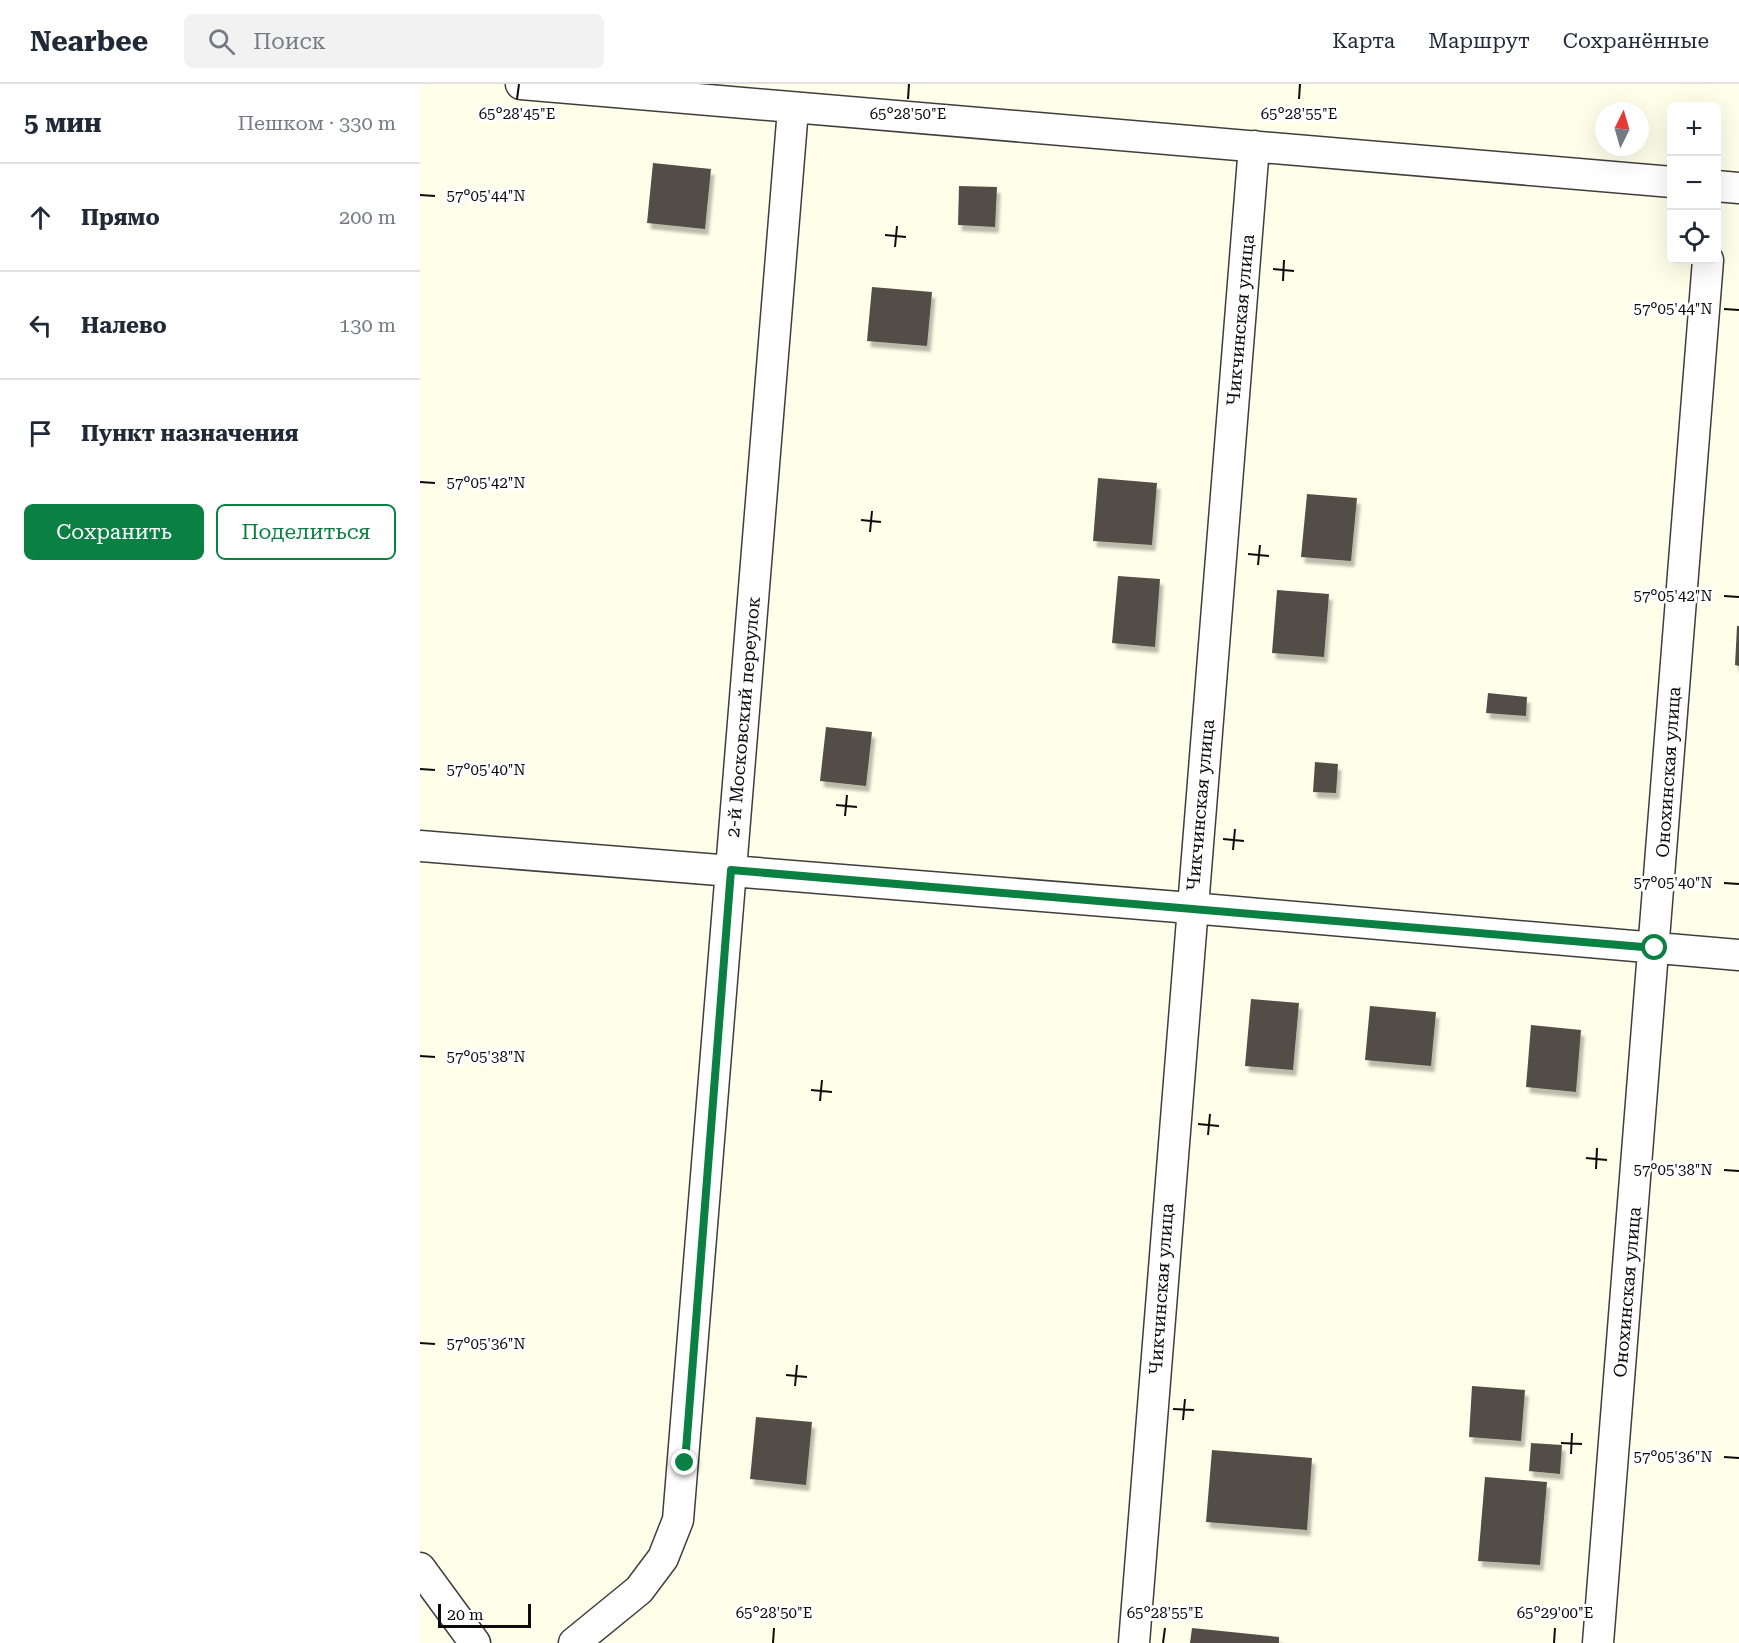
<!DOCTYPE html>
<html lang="ru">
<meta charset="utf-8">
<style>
body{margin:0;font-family:"Roboto Serif",serif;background:#f2f2f3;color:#1f2937}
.controls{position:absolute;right:18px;top:18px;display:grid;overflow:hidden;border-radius:9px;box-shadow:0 6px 24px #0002}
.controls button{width:54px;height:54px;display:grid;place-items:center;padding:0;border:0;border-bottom:2px solid #e0e1e3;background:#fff;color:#1f2937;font:30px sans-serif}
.compass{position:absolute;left:1175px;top:18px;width:54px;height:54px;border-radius:50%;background:#fff;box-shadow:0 6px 24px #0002;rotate:5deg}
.scale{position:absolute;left:18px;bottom:15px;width:93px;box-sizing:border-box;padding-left:6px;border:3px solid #0b0b0b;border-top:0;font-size:16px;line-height:21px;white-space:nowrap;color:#0b0b0b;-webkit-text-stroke:4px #fff;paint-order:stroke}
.stop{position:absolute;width:18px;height:18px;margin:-14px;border:4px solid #0b8043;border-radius:50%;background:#fff}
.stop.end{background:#0b8043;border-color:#fff;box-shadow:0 2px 6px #0008}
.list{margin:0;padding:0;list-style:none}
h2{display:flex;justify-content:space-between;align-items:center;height:78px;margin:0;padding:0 24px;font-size:26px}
h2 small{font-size:20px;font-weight:400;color:#747a83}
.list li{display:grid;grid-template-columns:39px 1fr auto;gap:18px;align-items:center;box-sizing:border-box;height:108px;padding:0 24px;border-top:2px solid #e0e1e3}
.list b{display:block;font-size:22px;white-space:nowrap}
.list em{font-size:20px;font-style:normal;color:#747a83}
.actions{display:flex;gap:12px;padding:18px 24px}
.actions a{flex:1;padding:14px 0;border:2px solid #0b8043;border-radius:9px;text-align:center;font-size:21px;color:#0b8043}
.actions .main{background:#0b8043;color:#fff}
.icon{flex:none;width:33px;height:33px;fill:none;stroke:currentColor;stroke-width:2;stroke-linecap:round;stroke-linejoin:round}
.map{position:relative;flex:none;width:1319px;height:1559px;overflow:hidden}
header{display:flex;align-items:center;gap:36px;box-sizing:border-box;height:84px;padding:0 30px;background:#fff;border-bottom:2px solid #e0e1e3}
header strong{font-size:28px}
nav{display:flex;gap:33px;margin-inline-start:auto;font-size:21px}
.search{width:420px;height:54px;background:#f2f2f3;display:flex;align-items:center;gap:15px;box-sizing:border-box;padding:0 21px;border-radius:9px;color:#747a83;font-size:22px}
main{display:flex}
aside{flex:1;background:#fff}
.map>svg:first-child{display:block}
.building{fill:#534e47;filter:url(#shadow)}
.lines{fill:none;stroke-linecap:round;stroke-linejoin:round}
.street-casing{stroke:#3e3e3e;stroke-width:33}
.street{stroke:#fff;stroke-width:30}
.route{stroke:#0b8043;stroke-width:8}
.ticks{fill:none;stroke:#0b0b0b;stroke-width:2}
.labels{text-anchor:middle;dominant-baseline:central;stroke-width:6;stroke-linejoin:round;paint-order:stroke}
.street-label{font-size:18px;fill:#0b0b0b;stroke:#fff}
.ticks-label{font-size:15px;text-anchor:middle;fill:#0b0b0b;stroke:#fff;stroke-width:6;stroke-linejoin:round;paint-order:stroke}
</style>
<header>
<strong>Nearbee</strong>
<div class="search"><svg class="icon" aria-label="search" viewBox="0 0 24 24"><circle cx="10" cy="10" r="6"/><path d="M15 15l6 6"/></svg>Поиск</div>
<nav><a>Карта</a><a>Маршрут</a><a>Сохранённые</a></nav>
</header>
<main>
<aside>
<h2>5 мин<small>Пешком · 330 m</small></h2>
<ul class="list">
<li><svg class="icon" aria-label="ahead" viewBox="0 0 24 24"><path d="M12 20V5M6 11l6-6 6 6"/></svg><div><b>Прямо</b></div><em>200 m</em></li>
<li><svg class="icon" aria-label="left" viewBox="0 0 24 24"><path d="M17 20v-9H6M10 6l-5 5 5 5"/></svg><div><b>Налево</b></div><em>130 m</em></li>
<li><svg class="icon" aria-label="arrive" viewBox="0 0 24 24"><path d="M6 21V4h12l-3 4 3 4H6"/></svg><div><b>Пункт назначения</b></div></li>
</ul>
<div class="actions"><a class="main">Сохранить</a><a>Поделиться</a></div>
</aside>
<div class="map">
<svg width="1319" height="1559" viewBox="0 0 1319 1559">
<defs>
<filter id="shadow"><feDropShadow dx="3.5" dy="6" stdDeviation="1.5" flood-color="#0004"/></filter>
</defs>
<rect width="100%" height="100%" fill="#fefee9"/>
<path class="building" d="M233,79l58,6 -6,60 -58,-6z
M539,102l38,1 -2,40 -37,-2z
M452,203l60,5 -5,54 -60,-5z
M678,394l59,5 -5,62 -59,-4z
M887,410l50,4 -6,63 -50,-4z
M698,492l42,3 -5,68 -43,-4z
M857,506l52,4 -5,63 -52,-4z
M1317,542h2v40l-4,-1z
M1068,609l39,4 -1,19 -40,-3z
M406,643l46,5 -6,54 -46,-5z
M895,678l23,2 -2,29 -23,-1z
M831,915l48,4 -6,67 -48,-4z
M950,922l66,6 -5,54 -66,-6z
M1111,941l50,5 -5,62 -50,-5z
M1052,1302l53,4 -4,51 -52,-4z
M336,1333l56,5 -6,63 -56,-6z
M1111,1359l31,2 -2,29 -31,-3z
M792,1366l100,8 -5,72 -101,-8z
M1065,1393l62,5 -7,83 -62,-4z
M772,1544l87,9v6h-89z"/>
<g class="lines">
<g class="street-casing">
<path id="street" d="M101,0l1151,98
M1296,102l23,2
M0,762l771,62 548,47
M0,1484l55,75
M154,1559l65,-53 24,-32 15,-38 115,-1411
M714,1559l120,-1497
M1178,1559l110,-1383"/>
</g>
<use href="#street" class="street"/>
</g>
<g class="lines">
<path class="route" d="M265,1379l46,-593 924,78"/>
</g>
<path class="ticks" d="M97,15l2,-15M488,15l1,-15M879,15l1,-15M0,111l15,1M465,151l21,2M475,163l2,-21M853,185l21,2M863,197l1,-21M1304,225l15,1M0,398l15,1M441,436l20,2M450,448l2,-21M828,470l21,2M838,481l2,-20M1304,512l15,1M0,685l15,1M416,721l21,2M425,732l2,-21M803,755l21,2M813,766l2,-21M1304,799l15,1M0,972l15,1M391,1006l21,2M400,1017l2,-21M778,1040l21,2M788,1051l2,-21M1166,1074l21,2M1176,1085l1,-21M1304,1086l15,1M0,1259l15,1M366,1291l21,2M375,1302l2,-21M753,1325l21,1M763,1336l2,-21M1141,1359l21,1M1151,1370l1,-21M1304,1373l15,1M353,1559l1,-15M743,1559l2,-15M1134,1559l1,-15"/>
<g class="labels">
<g class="street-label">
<text transform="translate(820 236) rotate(-85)">Чикчинская улица</text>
<text transform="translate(323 633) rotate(-85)">2-й Московский переулок</text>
<text transform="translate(1248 688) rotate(-86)">Онохинская улица</text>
<text transform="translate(780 721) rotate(-85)">Чикчинская улица</text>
<text transform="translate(741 1205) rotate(-86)">Чикчинская улица</text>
<text transform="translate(1207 1208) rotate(-85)">Онохинская улица</text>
</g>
</g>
<g class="ticks-label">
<text x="97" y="35">65°28'45"E</text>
<text x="488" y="35">65°28'50"E</text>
<text x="879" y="35">65°28'55"E</text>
<text x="66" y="117">57°05'44"N</text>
<text x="1253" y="230">57°05'44"N</text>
<text x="66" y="404">57°05'42"N</text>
<text x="1253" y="517">57°05'42"N</text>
<text x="66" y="691">57°05'40"N</text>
<text x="1253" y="804">57°05'40"N</text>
<text x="66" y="978">57°05'38"N</text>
<text x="1253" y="1091">57°05'38"N</text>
<text x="66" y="1265">57°05'36"N</text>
<text x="1253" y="1378">57°05'36"N</text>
<text x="354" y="1534">65°28'50"E</text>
<text x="745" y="1534">65°28'55"E</text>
<text x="1135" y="1534">65°29'00"E</text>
</g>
</svg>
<div class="controls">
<button>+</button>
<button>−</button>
<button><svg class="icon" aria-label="locate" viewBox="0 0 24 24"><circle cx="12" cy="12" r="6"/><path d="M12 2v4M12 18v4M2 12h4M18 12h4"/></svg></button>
</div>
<svg class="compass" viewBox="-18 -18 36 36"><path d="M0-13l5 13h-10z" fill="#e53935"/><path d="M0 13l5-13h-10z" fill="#747a83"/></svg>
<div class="scale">20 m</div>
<div class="stop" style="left:1235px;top:864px"></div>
<div class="stop end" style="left:265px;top:1379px"></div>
</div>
</main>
